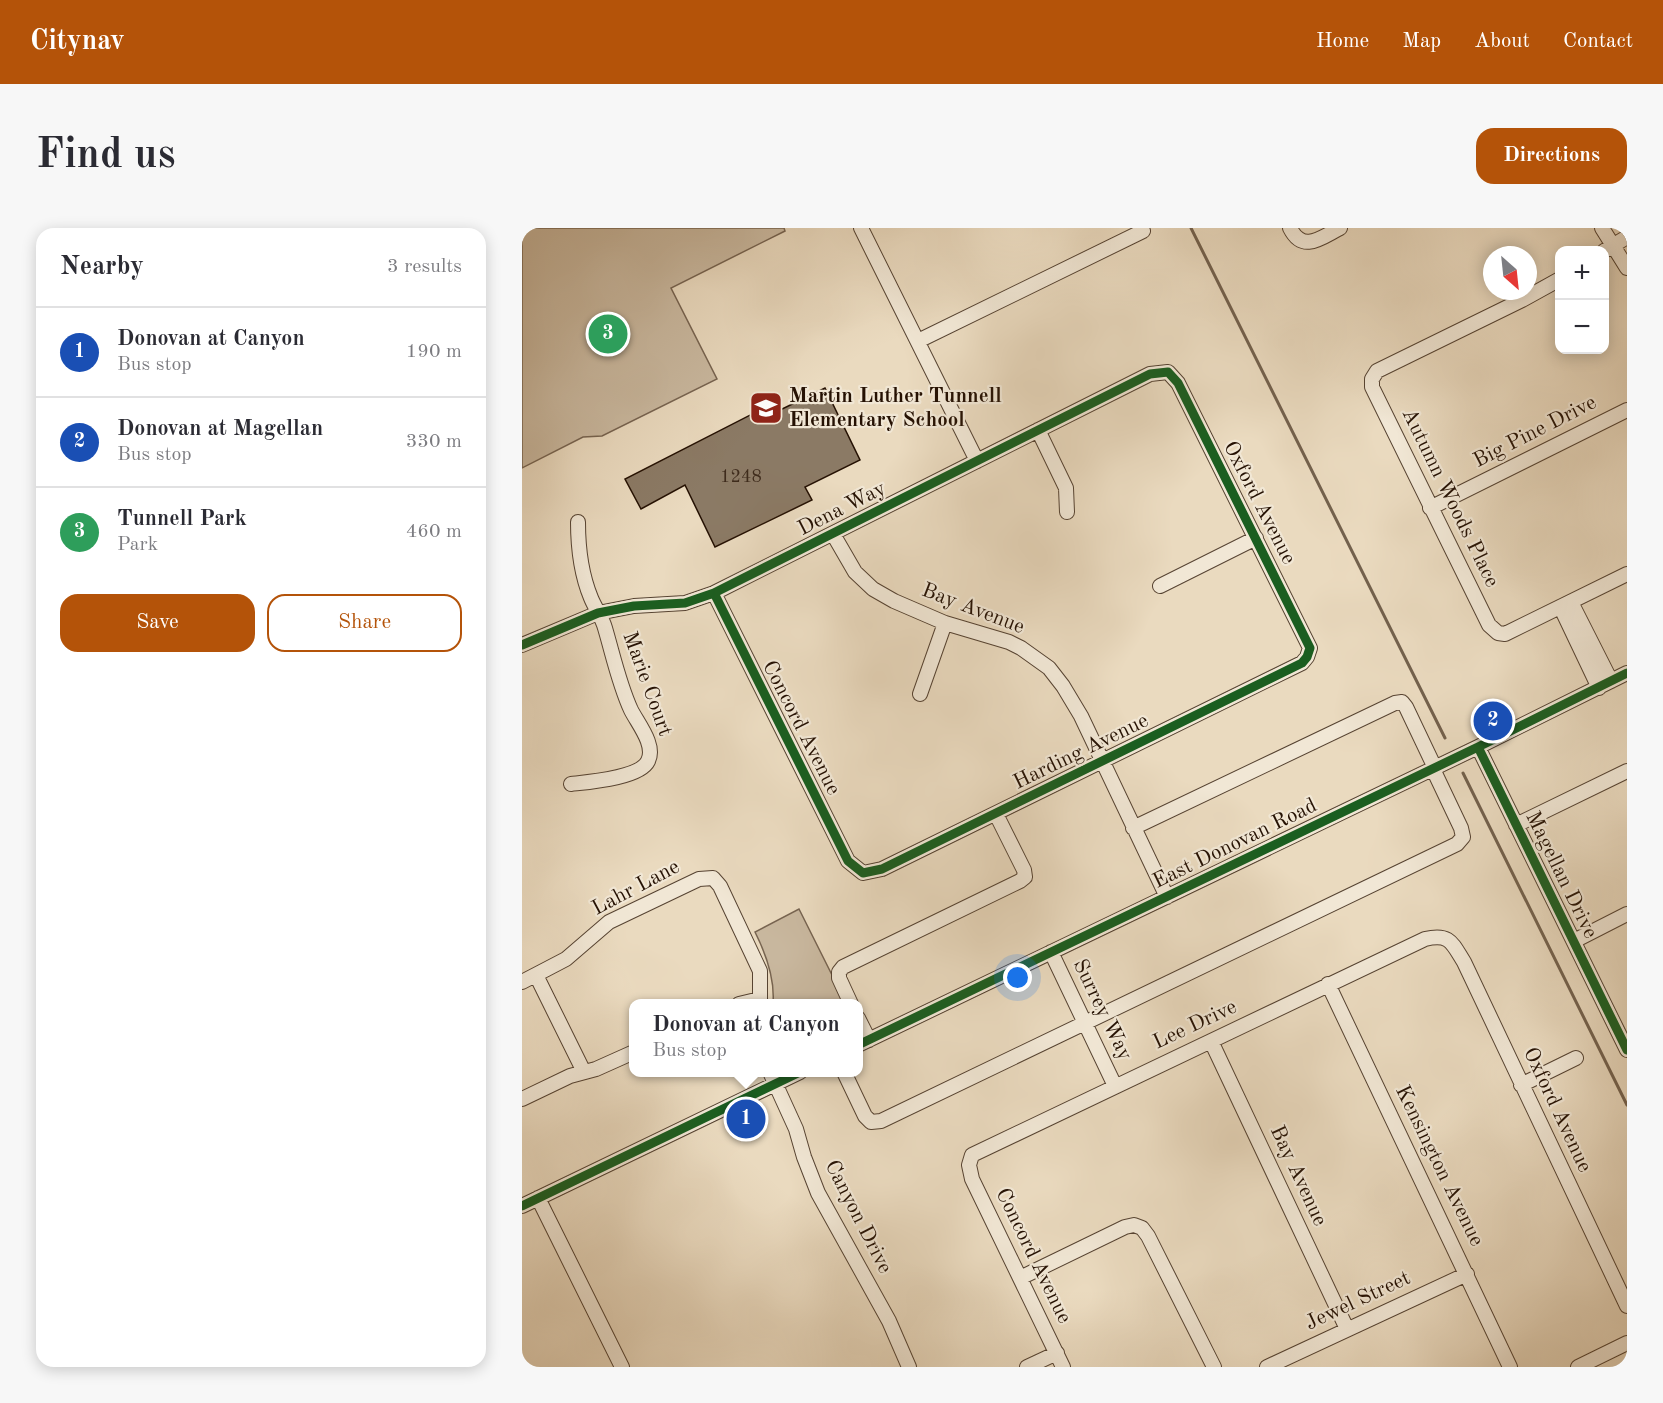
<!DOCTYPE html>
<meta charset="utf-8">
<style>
body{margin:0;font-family:"Old Standard TT",serif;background:#f7f7f7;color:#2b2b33}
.controls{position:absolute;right:18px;top:18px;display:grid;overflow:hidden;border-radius:12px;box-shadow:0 3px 15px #0003}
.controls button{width:54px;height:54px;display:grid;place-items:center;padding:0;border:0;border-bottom:2px solid #e1e1e2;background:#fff;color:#2b2b33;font:30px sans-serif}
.compass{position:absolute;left:961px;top:18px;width:54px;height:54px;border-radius:50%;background:#fff;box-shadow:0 3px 15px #0003;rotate:153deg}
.you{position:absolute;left:496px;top:750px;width:21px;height:21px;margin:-15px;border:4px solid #fff;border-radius:50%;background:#1a73e8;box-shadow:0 0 0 9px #1a73e833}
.badge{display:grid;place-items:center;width:39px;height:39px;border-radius:50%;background:#b45309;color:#fff;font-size:20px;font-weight:700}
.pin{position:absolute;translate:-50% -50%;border:3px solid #fff;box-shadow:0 2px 6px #0006}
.popup{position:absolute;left:107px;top:771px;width:234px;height:78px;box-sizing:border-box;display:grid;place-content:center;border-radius:12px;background:#fff;filter:drop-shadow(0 2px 4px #0005);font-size:20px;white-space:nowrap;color:#7c7c81}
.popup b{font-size:22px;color:#2b2b33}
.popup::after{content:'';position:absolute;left:50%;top:100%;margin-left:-12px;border:12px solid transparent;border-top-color:#fff}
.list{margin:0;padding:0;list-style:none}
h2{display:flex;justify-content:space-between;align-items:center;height:78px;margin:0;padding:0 24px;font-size:26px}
h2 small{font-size:20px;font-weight:400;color:#7c7c81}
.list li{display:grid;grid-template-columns:39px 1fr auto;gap:18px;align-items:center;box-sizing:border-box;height:90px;padding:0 24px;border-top:2px solid #e1e1e2}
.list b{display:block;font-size:22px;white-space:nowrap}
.list p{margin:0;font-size:20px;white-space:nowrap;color:#7c7c81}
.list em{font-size:20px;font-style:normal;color:#7c7c81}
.actions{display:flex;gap:12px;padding:18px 24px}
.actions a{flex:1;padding:14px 0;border:2px solid #b45309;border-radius:18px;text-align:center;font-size:21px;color:#b45309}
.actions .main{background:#b45309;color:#fff}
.map{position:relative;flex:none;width:1105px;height:1139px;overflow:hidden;border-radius:18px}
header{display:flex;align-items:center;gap:36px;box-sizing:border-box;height:84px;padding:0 30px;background:#b45309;color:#fff}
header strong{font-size:28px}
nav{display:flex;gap:33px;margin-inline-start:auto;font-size:21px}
.intro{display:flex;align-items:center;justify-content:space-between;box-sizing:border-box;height:144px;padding:0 36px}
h1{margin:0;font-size:42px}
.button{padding:15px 27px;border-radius:18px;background:#b45309;color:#fff;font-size:21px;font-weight:700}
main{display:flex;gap:36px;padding:0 36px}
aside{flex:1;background:#fff;border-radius:18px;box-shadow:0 3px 15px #0003}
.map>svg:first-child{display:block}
.green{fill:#c9b89f;stroke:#776451;stroke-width:1.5}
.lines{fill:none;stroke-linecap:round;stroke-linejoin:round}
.stream{stroke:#73614d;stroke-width:3}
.building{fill:#8b7a65;stroke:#251103;stroke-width:1.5}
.minor-casing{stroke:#564332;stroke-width:16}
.minor{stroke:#f1e7d5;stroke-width:14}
.cycleway-casing{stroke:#f1e7d5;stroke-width:13}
.cycleway{stroke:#1b5e20;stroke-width:9}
.labels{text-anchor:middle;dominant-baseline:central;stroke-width:4.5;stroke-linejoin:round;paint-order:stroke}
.number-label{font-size:18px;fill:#3e2b1c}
.poi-label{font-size:21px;font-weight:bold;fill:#251103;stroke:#f1e7d5;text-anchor:start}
.street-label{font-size:21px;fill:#251103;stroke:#f1e7d5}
</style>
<header>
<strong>Citynav</strong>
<nav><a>Home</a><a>Map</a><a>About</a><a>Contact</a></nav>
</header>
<div class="intro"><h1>Find us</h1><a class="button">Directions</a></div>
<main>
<aside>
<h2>Nearby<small>3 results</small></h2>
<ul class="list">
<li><span class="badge" style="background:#1a4fb4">1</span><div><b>Donovan at Canyon</b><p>Bus stop</p></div><em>190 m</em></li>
<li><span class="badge" style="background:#1a4fb4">2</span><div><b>Donovan at Magellan</b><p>Bus stop</p></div><em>330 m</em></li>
<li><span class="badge" style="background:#2e9e5b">3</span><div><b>Tunnell Park</b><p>Park</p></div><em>460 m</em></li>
</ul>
<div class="actions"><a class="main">Save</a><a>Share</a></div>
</aside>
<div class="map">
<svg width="1105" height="1139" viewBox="0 0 1105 1139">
<rect width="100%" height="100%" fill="#eadabf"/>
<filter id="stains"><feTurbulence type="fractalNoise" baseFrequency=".00333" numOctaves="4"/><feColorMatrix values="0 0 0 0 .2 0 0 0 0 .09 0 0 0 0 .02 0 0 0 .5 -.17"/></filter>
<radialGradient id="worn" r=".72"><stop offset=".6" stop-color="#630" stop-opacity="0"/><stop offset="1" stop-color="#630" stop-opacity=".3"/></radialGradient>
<path class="green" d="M0,0h262l1,3 -114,57 46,91 -115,57 -19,1 -61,31z
M277,681l47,94h-73c2,-25 -7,-49 -18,-71z"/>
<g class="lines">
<path class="stream" d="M669,0l254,510
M941,545l164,332"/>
</g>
<path class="building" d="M303,160l35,72 -55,27 7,13 -97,47 -30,-62 -44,24 -16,-30 141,-72 4,8z"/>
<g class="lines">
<g class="minor-casing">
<path id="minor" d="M339,0l116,233
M768,0c13,26 32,9 50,0
M1080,0l25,40
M1082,23l23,-14
M1038,51l-38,21 -145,71 -5,8v8l117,238 9,8 7,1 122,-60
M396,113l225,-110
M516,202l28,58 1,24
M908,280l197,-98
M311,306l22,38 18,17 21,12 51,22 64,19 12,6 28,20 14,18 18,30 86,181
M638,358l96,-48
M1049,374l40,79
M1039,380l38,80
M0,417l76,-32 36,-7 51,-3 29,-10 436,-219 18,-2 10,11 132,265 -3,9 -5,6 -420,206 -19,4 -15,-12 -134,-268
M398,466l25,-71
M956,519l149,303
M49,556c17,-2 69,-6 77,-23 8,-16 -10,-37 -17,-51 -12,-26 -18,-55 -26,-82 -3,-11 -10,-20 -14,-30 -10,-24 -13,-50 -13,-76
M994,597l111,-54
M611,600l262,-125 7,-1 4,5 29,61
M1052,713l53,-27
M529,724l64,134
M14,747l48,97
M0,754l44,-23 43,-37 90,-43 14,-1 7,8 40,85v33
M806,756l182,383
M217,776l21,-5
M329,776l-12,-26v-6l4,-5 177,-86 5,-4 -1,-7 -28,-56
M336,790l11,22
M689,813l136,288
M336,817l620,-298 149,-74
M248,844l26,57 8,28 14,36 71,128 20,46
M322,844l21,44 6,6 10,-1 576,-277 6,-7 -2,-9 -28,-59
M999,857l55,-27
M0,871l48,-23 26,-7 38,-17
M16,970l84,169
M0,978l278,-134
M498,1050l105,-51 9,-2 8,3 6,8 66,131
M505,1139l30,-14
M541,1139l-91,-188 -3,-14 3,-10 453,-216c25,-6 27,4 39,23l163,344
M745,1139l200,-93
M1056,1139l49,-24"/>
</g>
<use href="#minor" class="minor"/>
<g class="cycleway-casing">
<path id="cycleway" d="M0,417l76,-32 36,-7 51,-3 29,-10 436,-219 18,-2 10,11 132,265 -3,9 -5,6 -420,206 -19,4 -15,-12 -134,-268
M956,519l149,303
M336,817l620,-298 149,-74
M0,978l278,-134"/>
</g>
<use href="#cycleway" class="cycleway"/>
</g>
<defs>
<g id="school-square" transform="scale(1.725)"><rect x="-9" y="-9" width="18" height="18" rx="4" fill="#8f2418" stroke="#f1e7d5"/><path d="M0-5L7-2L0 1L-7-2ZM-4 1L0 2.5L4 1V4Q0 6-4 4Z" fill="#fff"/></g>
</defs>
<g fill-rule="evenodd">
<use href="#school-square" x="244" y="180"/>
</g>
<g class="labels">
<g class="number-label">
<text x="219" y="249">1248</text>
</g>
<g class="poi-label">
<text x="267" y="168">Martin Luther Tunnell<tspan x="267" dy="24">Elementary School</tspan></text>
</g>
<g class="street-label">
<text transform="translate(1013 204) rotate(-27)">Big Pine Drive</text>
<text transform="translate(928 270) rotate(64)">Autumn Woods Place</text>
<text transform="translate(737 275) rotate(63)">Oxford Avenue</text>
<text transform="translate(320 281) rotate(-27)">Dena Way</text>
<text transform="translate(451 381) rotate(21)">Bay Avenue</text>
<text transform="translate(125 456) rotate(70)">Marie Court</text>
<text transform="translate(279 500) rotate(63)">Concord Avenue</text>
<text transform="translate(559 524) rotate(-26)">Harding Avenue</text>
<text transform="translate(713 616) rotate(-26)">East Donovan Road</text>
<text transform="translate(1039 647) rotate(64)">Magellan Drive</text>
<text transform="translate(114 660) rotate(-28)">Lahr Lane</text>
<text transform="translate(580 782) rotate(64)">Surrey Way</text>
<text transform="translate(673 797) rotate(-25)">Lee Drive</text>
<text transform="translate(1035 882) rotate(65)">Oxford Avenue</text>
<text transform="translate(917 938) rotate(64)">Kensington Avenue</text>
<text transform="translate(776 948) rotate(65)">Bay Avenue</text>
<text transform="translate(336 989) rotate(63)">Canyon Drive</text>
<text transform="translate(511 1028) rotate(64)">Concord Avenue</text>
<text transform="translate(836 1073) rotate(-25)">Jewel Street</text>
</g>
</g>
<rect width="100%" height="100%" filter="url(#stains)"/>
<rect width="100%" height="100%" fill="url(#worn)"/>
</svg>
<div class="controls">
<button>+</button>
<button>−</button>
</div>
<svg class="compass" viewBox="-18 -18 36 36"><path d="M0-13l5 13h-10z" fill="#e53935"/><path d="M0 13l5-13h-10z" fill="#7c7c81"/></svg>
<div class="you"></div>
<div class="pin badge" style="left:224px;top:891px;background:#1a4fb4">1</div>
<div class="popup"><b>Donovan at Canyon</b>Bus stop</div>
<div class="pin badge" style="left:971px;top:493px;background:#1a4fb4">2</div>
<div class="pin badge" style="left:86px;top:106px;background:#2e9e5b">3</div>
</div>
</main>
